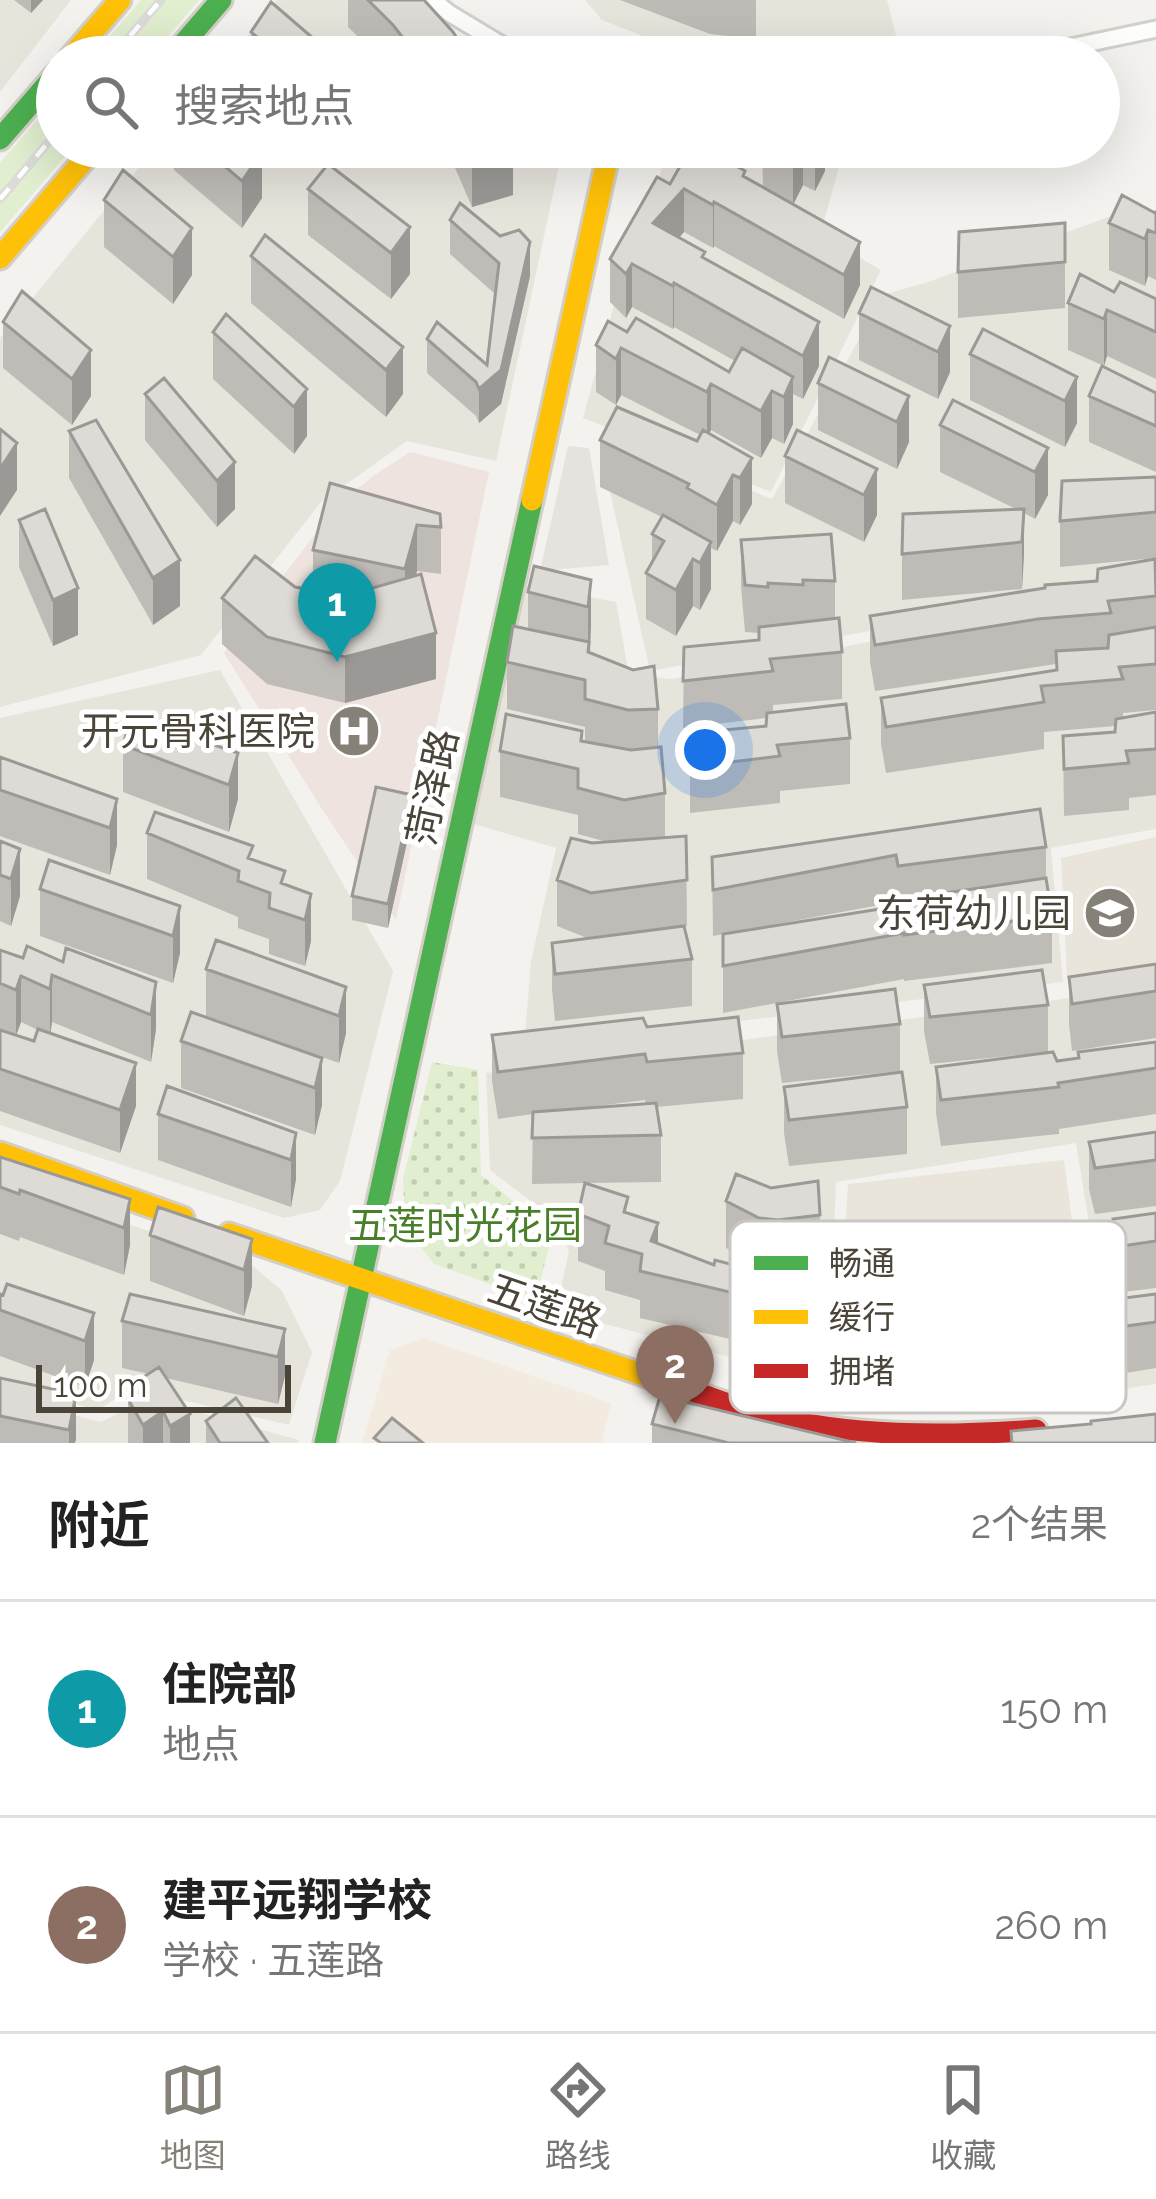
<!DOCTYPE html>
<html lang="zh">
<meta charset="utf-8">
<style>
body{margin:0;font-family:Raleway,"Noto Sans SC",sans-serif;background:#f2f2f2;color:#222}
.scale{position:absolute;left:36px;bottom:30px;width:255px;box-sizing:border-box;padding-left:12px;border:6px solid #4b4439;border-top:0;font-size:33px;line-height:42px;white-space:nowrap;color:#4b4439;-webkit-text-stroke:9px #fff;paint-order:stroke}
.you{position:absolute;left:705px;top:750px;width:42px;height:42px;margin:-30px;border:9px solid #fff;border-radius:50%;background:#1a73e8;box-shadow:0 0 0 18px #1a73e833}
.badge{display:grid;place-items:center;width:78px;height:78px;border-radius:50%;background:#868178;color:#fff;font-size:39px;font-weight:700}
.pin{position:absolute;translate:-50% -99px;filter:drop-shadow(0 3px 6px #0008)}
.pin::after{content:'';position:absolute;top:63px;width:42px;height:36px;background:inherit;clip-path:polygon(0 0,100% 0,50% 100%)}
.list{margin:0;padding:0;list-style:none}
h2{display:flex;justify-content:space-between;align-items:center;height:156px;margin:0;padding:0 48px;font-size:51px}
h2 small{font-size:39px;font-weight:400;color:#767676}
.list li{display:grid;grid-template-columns:78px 1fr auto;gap:36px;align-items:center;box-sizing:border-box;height:216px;padding:0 48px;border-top:3px solid #e0e0e0}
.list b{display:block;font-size:45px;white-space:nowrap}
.list p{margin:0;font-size:39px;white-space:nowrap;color:#767676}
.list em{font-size:39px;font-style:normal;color:#767676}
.icon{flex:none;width:66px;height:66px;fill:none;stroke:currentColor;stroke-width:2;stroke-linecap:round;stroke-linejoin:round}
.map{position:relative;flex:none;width:1156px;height:1443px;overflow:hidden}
.search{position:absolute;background:#fff;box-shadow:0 12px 48px #0002;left:36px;right:36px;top:36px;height:132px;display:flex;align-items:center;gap:30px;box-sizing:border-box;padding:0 42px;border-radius:66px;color:#767676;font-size:45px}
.sheet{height:588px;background:#fff}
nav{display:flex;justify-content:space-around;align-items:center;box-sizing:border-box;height:168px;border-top:3px solid #e0e0e0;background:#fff;font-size:33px;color:#767676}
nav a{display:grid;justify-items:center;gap:6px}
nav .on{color:#868178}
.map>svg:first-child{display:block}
.residential{fill:#e7e4dc}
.commercial{fill:#f3ebdf}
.education{fill:#eae5da}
.medical{fill:#eee3df}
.park{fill:url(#park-dots)}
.garden{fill:#e1eecf}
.parking{fill:#e6e3df}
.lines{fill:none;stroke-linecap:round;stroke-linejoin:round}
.street-casing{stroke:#d2d0cb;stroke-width:21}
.fast-casing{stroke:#d3cfc5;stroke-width:27}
.slow-casing{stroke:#d3cfc5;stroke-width:27}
.jam-casing{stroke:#d3cfc5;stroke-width:27}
.street{stroke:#fdfdfc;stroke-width:15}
.fast{stroke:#4caf50;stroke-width:21}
.slow{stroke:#ffc107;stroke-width:21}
.jam{stroke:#c62828;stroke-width:21}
.rail-casing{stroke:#dbdbda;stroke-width:9}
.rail{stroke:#fff;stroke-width:4.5;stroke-dasharray:14;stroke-linecap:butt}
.wall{fill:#bfbcb8;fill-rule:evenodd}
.shaded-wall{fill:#9b9996}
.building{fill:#dedbd6;stroke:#9b9996;stroke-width:3}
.labels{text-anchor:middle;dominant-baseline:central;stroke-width:10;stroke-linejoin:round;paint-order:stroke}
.poi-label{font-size:39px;fill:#4b4439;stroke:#fff;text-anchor:end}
.street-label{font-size:39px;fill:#4b4439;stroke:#fff}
.park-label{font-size:39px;fill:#4a7f2a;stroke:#fff}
.key{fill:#fff;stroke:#c9c7c4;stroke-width:3}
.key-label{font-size:33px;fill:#4b4439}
</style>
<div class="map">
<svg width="1156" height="1443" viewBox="0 0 1156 1443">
<defs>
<pattern id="park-dots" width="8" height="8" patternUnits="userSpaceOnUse" patternTransform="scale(3)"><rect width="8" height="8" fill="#e1eecf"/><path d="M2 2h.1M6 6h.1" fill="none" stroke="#c3cdb2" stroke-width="1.8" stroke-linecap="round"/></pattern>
</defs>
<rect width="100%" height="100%" fill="#f4f2ee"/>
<path class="residential" d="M0,0h71l-71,92z
M277,0h98l74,57h-219z
M585,0h302l14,55 -205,2 -94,-37z
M156,147h407l-67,314 -89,-20 -86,61 -120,153 -201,52v-369z
M670,147h143l28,13 -21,75 61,35 -110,222 -188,-74 37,-135z
M1120,213l36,19v347l-506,92 -49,-220 8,-17 163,65 111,-204 45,-13z
M524,585l92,17 13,73 43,4 484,-91v241l-105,19 12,134 -539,65 7,-85 25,-114 -82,-24z
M220,670l173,301 -53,210 -20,29 -36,8 -284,-93v-407z
M1156,987v397l-40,6 -40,-247 -240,39 -8,201 -272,-72 13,-60 -14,-31 -65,-50 -4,-97z
M0,1180l254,87 28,24 30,61 -23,73 -157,-37 -34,22 -98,-26z
M0,1397l101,25 47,-24 151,42 -1,3h-298z"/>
<path class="commercial" d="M424,1338l187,65 -10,40h-239l28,-93z"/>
<path class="education" d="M1156,837v130l-89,11 -6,-120z
M1064,1160l29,221 -172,13 -86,-7 13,-203z"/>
<path class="medical" d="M410,452l79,20 -93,448 -74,-111 -98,-156 112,-146 37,-31z"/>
<path class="park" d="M432,1062l46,8 3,105 71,57 -16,69 -102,-37 -29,-38 -2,-47z"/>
<path class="garden" d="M141,0h58l-49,57h-58z
M57,97v50h16l-73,85v-69z"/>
<path class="parking" d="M568,446l21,2 20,117 -69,6z"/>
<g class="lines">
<g class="street-casing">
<path id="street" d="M433,0l16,13 73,44
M1023,57l133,-28"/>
</g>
<g class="fast-casing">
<path id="fast" d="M172,57l49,-57
M0,139l57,-66
M325,1443l207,-943"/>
</g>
<g class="slow-casing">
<path id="slow" d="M71,57l49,-57
M0,258l95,-111
M532,500l78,-353
M0,1153l183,65
M229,1234l468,159"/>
</g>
<g class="jam-casing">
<path id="jam" d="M697,1393c20,7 41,15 62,21 90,23 185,23 277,16"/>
</g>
<use href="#street" class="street"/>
<use href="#fast" class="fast"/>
<use href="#slow" class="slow"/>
<use href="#jam" class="jam"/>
<g class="rail-casing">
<path id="rail" d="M112,57l49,-57
M0,199l57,-67"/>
</g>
<use href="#rail" class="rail"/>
</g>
<path class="wall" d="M14,0h29l-12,13z
M348,0h76l45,57h-90l-31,-30z
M620,0h136v39l-46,-5z
M251,32l84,25h-84z
M174,147h82l6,51 -20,30 -68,-58z
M446,147h66l1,48 -41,12z
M762,147h63v24l-10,20 -12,-6 -10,19 67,81 -16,34 -130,-73 -1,2 -29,-16 -5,6 26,20 114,108 -16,33 -10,-5v30l-9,20 -12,-6 -11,20 -50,-28 -2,4 43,24v46l-12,21 -7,-4 -16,30 -6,-3v41l-11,21 -7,-4 -17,30 -30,-17v-46l6,-11v-28l10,-17 -62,-30v-47l97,1 3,-6 -79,-40 -5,10 -20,-13v-47l31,-13 102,40 6,-11 -61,-34 -1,2 -41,-22 -6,11 -16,-16v-43l60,-75 75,-6 18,10z
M328,164l82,110 -19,25 -83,-64v-46z
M104,200l88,75 -19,29 -69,-57z
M1156,211v69l-8,-4 -3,10 -36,-16v-47l46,-10z
M450,220l80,56 -29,128 -22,19 -3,-7 -49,-43v-34l60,26 8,-71 -45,-40z
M1065,223v85l-107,10v-46z
M251,256l152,91v47l-17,23 -135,-114z
M1114,292l42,7v80l-49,-23 -3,10 -36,-16v-47z
M859,313l91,13v46l-12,27 -79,-39z
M3,322l88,74 -19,29 -69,-57z
M213,332l94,57v47l-13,18 -81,-75z
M970,354l107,23v46l-12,24 -95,-47z
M164,378l71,131 -18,18 -72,-87v-46z
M818,383l91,13v46l-12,27 -79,-39z
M1156,393v79l-67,-30v-46z
M940,425l108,23v47l-13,24 -11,-6 -2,76 -120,11v-46l114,-45 -76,-37z
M69,431l111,175 -27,19 -84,-147z
M785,456l92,13v46l-13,27 -79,-39z
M1156,477v81l-96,9v-46z
M330,483l111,44v47l-24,-3 -1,4 20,104 -91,24 -78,-19 -45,-40v-46l73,-11 18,3v-40z
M19,520l59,115 -25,11 -34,-79z
M741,540l94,41v37l7,34v47l-69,6v7l77,26v46l-70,7v12l-90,10v-46l76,-41v-8l-83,10 1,-81 75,-7v-7l-14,-1 -4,-46z
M1156,568v142l-33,3v5l33,-6v83l-27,3v12l-65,6 -1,-80 52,-4v-6l-71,6v17l-158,24 -5,-29v-46l175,-28v-6l-181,27 -5,-29v-46l227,-35z
M591,580l-2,72 69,57v39l7,45v45l21,-2 1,90 -3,1 8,32v47l-137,15 -3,-32v-46l35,-5 -30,-12v-46l35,-37 15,-1 -29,-8v-19l-78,-18v-46l85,-10v-14l-78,-18v-47l21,-33v-37z
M123,745l115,8v46l-9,33 -106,-40z
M0,757l117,42v46l-7,30 -110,-39z
M412,820l-24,108 -36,-8v-24z
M147,833l106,27 32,24 26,10v47l-6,25 -36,-12v-15l-31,-11v-11l-91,-38z
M0,841l20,55 -9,30 -11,-5z
M1046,847v31l6,38v47l-148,18v-2l-181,34v-79l-10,2 -1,-79zM896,902l1,5 -158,24z
M40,889l140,17v47l-7,30 -133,-47z
M0,950l23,8 40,4 93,20v47l-5,33 -99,-40 -2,11 86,73 -16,47 -120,-42zM21,1022l17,8 -4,11 -18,-6z
M1156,964v74l-84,13 -3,-27v-47z
M206,969l140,18v46l-7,30 -133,-47z
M924,985l124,20v47l-118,12 -6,-33z
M777,1004l123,20v47l-118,12 -5,-32z
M647,1027l96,26v46l-87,8 5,28v47l-75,1 42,31 30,30 56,21 106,23v47l-5,24 -175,-41v-18l-35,-10v-19l-27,-10v-47l7,-31 -53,1 1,-70 -35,5 -6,-38v-46zM645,1100l1,4 -80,6z
M181,1041l141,17v47l-7,30 -134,-47z
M1156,1042v72l-97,15v5l-118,12 -5,-33v-46l121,-6z
M784,1087l123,20v47l-118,12 -5,-33z
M158,1114l138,19v46l-5,28 -133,-47z
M1156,1132v74l-61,8 -6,-25v-47z
M0,1157l130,42v46l-6,30 -104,-38 -1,4 -19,-7z
M726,1201l94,14v46l-42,6 -19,-3 -33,-16z
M1156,1213v75l-41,5 -2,-74z
M150,1235l102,4v47l-8,30 -94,-35z
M0,1294l94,19v47l-9,27 -85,-31z
M1156,1294v74l-30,5 -2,-75z
M122,1321l163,8v47l-7,28 -112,-26 24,65h-62v-44l14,-10v-11l7,-4 -27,-6z
M0,1378l76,16 -1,49h-75z
M206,1421l62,22h-62z
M652,1424l204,19h-204z"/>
<path class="shaded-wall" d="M31,0h12l-12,13z
M799,147h4v38l-10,20v-47z
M815,147h10v24l-10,20z
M513,149v46l-41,12v-46z
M262,152v46l-20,30v-47z
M684,189v43l-31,35v-44z
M714,202v44l-1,2v-43z
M410,227v47l-19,25v-46z
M192,228v47l-19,29v-47z
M1148,230v46l-3,10v-47z
M530,242v34l-29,128 -22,19v-34z
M860,242v43l-16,34v-44z
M632,264v43l-6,11v-44z
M674,283v44l-1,2v-43z
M1107,310v46l-3,10v-47z
M819,322v44l-16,33v-43z
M950,326v46l-12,27v-47z
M403,347v47l-17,23v-47z
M621,348v47l-5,10v-46z
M91,350v46l-19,29v-46z
M793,377v47l-9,20v-47z
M1077,377v46l-12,24v-46z
M711,384v46l-4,9v-47z
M307,389v47l-13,18v-47z
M772,391v47l-11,20v-47z
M909,396v46l-12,27v-47z
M17,443v47l-17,26v-47z
M1048,448v47l-13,24v-47z
M752,458v46l-12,21v-47z
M235,462v47l-18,18v-46z
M877,469v46l-13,27v-47z
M733,475v46l-16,30v-46z
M1024,509v47l-2,33v-47z
M417,525v46l-12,45v-47z
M711,542v47l-11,21v-47z
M693,559v47l-17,30v-46z
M180,560v46l-27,19v-47z
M591,580v47l-3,72v-92z
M78,588v47l-25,11v-46z
M436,633v46l-91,24v-46z
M238,753v46l-9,33v-47z
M412,795v25l-24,108v-24z
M117,799v46l-7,30v-47z
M20,849v47l-9,30v-47z
M311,894v47l-6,25v-46z
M180,906v47l-7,30v-47z
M52,975v47l-2,14v-47z
M21,976v46l-5,14v-46z
M156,982v47l-5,33v-47z
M346,987v46l-7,30v-47z
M322,1058v47l-7,30v-47z
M136,1063v43l-16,47v-43z
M296,1133v46l-5,28v-47z
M130,1199v46l-6,30v-47z
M658,1223v47l-7,-29z
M252,1239v47l-8,30v-46z
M820,1288v47l-5,24v-47z
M94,1313v47l-9,27v-46z
M285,1329v47l-7,28v-47z
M76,1394v46l-1,3h-6v-13z
M163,1411v32h-20v-18z
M190,1414v29h-20v-17z"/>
<path class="building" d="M368,0h56l29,32 16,25h-51l-25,-32z
M271,2l64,55h-54l-30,-25z
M202,147h54l6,5 -20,29z
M466,147h46l1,2 -41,12z
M691,147h12l42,24 -2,5 117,66 -16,33 -130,-73 -1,3 -29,-16 -31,34 52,29 -3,5 117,65 -16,34 -129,-73 -1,3 -41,-22 -6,10 -16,-15 47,-82 13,7z
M772,147h27l-6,11z
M328,164l82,63 -19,26 -83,-64z
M123,170l69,58 -19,29 -69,-57z
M1122,195l33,18 1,-2v22l-8,-3 -3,9 -36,-16z
M460,203l40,33 19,-6 11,12 -29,128 -22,19 -3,-7 -49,-43 10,-17 50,43 12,-102 -49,-43z
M1065,223v39l-107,10 1,-40z
M265,235l138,112 -17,23 -135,-114z
M1080,274l34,18 6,-10 36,17v33l-49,-22 -3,9 -36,-16z
M871,287l79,39 -12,26 -79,-39z
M22,291l69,59 -19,29 -69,-57z
M226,314l81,75 -13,18 -81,-75z
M636,318l93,54 13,-24 51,29 -9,20 -12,-6 -11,20 -50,-27 -4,8 -86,-44 -5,11 -20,-14 12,-24 19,11z
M983,329l94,48 -12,24 -95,-47z
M829,357l80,39 -12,26 -79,-39z
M1102,366l54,27v33l-67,-30z
M164,378l71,84 -18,19 -72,-87z
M953,400l95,48 -13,24 -95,-47z
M617,407l80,34 6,-11 49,28 -12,20 -7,-3 -16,30 -30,-17 2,-4 -89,-44z
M96,420l84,140 -27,18 -84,-147z
M0,429l17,14 -17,26z
M797,430l80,39 -13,26 -79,-39z
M1156,477v35l-96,9 2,-40z
M330,483l110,31 1,13 -24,-2 -12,44 -92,-19z
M45,509l33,79 -25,12 -34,-80z
M1024,509l-2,33 -120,12 1,-40z
M663,515l48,27 -11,21 -7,-4 -17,31 -30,-17 18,-32 -12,-7z
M831,534l4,47 -32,-1v5l-35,-2v4l-23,-2 -4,-45z
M255,556l40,31 50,9 76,-22 15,59 -91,24 -78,-20 -45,-39z
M1155,559l1,37 -48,5 3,12 -73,6 -163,26 -5,-29 175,-28v-3l52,-4 1,-12z
M534,566l57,14 -3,27 -60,-15z
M839,618l3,34 -72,7 3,12 -90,10 1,-34 75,-7v-13z
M513,626l76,16 -1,10 45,18 21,-4 4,43 -30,1 -43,-11v-19l-78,-18z
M1156,627v37l-37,3 4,12 -82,7 3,16 -158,25 -5,-29 176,-28 -1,-19 52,-3 1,-13z
M846,704l4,34 -73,7 3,11 -90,11 1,-34 75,-7 1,-13z
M1156,712v37l-30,2 3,12 -65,6 -1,-33 52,-4 1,-13z
M506,714l76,17 -1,10 50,9 30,-3 4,46 -41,7 -46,-12v-19l-78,-18z
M131,717l107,36 -9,32 -106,-40z
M0,757l117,42 -7,29 -110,-38z
M376,787l36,8 -24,109 -36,-8z
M1040,809l6,38 -148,19 -2,-11 -183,35 -1,-33z
M155,812l98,34 -5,12 37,13 -4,12 30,11 -6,26 -36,-12 1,-15 -32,-12 1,-10 -92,-38z
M686,836l1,44 -96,13 -34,-13 14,-42 21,5z
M0,841l20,8 -9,30 -11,-4z
M49,860l131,46 -7,30 -133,-47z
M1046,878l6,38 -148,19v-2l-181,33v-32l176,-28 -1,-6z
M684,926l8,33 -137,15 -3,-31z
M216,940l130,47 -7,29 -133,-47z
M27,946l36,16 3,-14 90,34 -5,33 -99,-40 -2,14 -29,-13 -5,14 -16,-7v-33l23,8z
M1156,964v27l-84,13 -3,-27z
M1042,970l6,35 -118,12 -6,-32z
M895,989l5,35 -118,13 -5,-33z
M191,1012l131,46 -7,30 -134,-47z
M738,1017l5,36 -96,9 -2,-8 -147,18 -6,-37 151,-17 4,9z
M38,1029l98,34 -16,47 -120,-41v-39l34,11z
M1156,1042v26l-98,15 1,4 -118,13 -5,-33 117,-15 4,9 22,-3 -1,-6z
M902,1072l5,35 -118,13 -5,-33z
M167,1086l129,47 -5,27 -133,-46z
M656,1103l5,32 -129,3 1,-26z
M1156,1132v28l-61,8 -6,-26z
M0,1157l130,42 -6,29 -104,-38 -1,4 -19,-7z
M736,1174l35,14 47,-7 2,34 -42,5 -19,-2 -33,-17z
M585,1183l43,14 -4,15 34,11 -7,18 63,24 1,-5 105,28 -5,24 -175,-41 2,-17 -37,-11 4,-17 -31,-12z
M158,1207l94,32 -8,31 -94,-35z
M1156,1213v28l-41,6 -2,-28z
M7,1284l87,29 -9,28 -85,-31v-16l3,1z
M130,1294l155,35 -7,28 -156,-36z
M1156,1294v28l-30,4 -2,-28z
M159,1367l31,47 -20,12 -7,-15 -20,14 -15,-26 19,-13 -5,-8z
M0,1378l76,16 -7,36 -69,-14z
M660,1396l196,47h-127l-77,-19z
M236,1398l32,45h-48l-14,-22z
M1156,1414v29h-144l-1,-12 80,-7v-3z
M392,1418l31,25h-42l-7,-5z"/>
<defs>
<g id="hospital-disc" transform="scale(2.7)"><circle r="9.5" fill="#868178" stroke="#fff"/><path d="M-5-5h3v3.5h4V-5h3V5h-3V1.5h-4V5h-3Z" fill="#fff"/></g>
<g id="school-disc" transform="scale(2.7)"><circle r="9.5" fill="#868178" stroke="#fff"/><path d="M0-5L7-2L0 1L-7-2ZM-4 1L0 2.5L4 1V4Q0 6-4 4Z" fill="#fff"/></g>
</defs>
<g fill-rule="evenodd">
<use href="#hospital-disc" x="354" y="731"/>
<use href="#school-disc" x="1110" y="913"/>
</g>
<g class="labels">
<g class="poi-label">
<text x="315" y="731">开元骨科医院</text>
<text x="1071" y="913">东荷幼儿园</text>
</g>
<g class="street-label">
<text transform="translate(432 787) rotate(-78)">菏泽路</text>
<text transform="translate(545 1305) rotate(19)">五莲路</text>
</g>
<g class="park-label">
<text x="465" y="1225">五莲时光花园</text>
</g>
</g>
<rect x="730" y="1221" width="396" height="192" rx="18" class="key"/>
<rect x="754" y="1256" width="54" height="14" fill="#4caf50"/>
<rect x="754" y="1310" width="54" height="14" fill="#ffc107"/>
<rect x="754" y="1364" width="54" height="14" fill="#c62828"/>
<g class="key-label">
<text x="829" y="1275">畅通</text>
<text x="829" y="1329">缓行</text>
<text x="829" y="1383">拥堵</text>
</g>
</svg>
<div class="scale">100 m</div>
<div class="you"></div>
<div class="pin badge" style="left:337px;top:662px;background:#0f9aa8">1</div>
<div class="pin badge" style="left:675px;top:1424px;background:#8d6e63">2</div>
<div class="search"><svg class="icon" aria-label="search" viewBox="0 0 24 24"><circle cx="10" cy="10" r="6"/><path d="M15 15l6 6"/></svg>搜索地点</div>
</div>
<section class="sheet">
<h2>附近<small>2个结果</small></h2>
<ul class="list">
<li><span class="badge" style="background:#0f9aa8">1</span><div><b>住院部</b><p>地点</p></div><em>150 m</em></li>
<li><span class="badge" style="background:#8d6e63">2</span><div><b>建平远翔学校</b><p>学校 · 五莲路</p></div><em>260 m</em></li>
</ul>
</section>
<nav>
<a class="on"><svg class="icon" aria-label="map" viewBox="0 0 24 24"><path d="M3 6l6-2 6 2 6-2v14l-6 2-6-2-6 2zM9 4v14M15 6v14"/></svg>地图</a>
<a><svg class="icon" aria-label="directions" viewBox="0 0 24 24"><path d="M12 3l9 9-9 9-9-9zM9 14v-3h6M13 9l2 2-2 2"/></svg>路线</a>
<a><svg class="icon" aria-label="saved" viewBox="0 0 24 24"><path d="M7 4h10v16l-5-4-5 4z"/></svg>收藏</a>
</nav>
